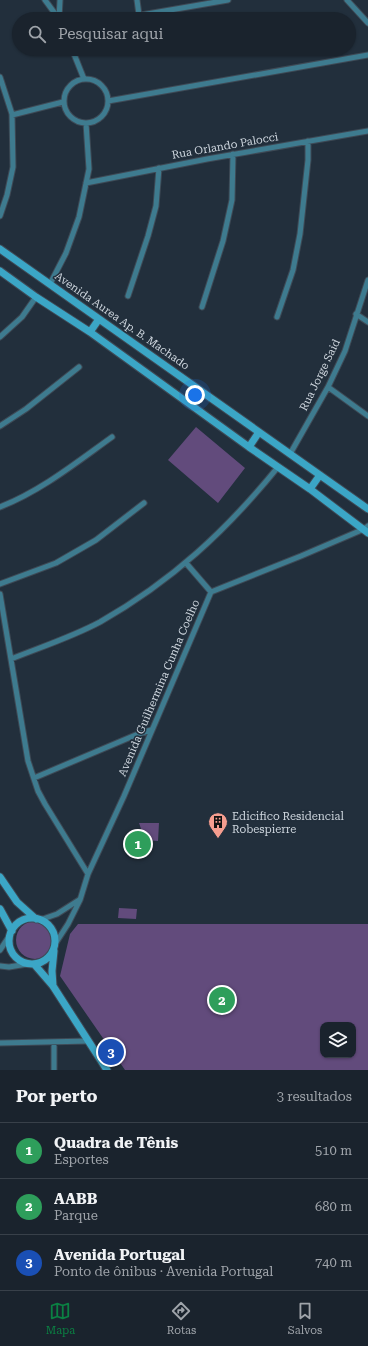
<!DOCTYPE html>
<html lang="pt">
<meta charset="utf-8">
<style>
body{margin:0;font-family:"Roboto Serif",serif;background:#272f39;color:#f1f3f6}
.controls{position:absolute;right:12px;bottom:12px;display:grid;overflow:hidden;border-radius:8px;box-shadow:0 1px 3px #0004}
.controls button{width:36px;height:36px;display:grid;place-items:center;padding:0;border:0;border-bottom:1px solid #384049;background:#1a232d;color:#f1f3f6;font:20px sans-serif}
.you{position:absolute;left:195px;top:395px;width:14px;height:14px;margin:-10px;border:3px solid #fff;border-radius:50%;background:#1a73e8;box-shadow:0 0 0 6px #1a73e833}
.badge{display:grid;place-items:center;width:26px;height:26px;border-radius:50%;background:#0b8043;color:#fff;font-size:13px;font-weight:700}
.pin{position:absolute;translate:-50% -50%;border:2px solid #fff;box-shadow:0 1px 4px #0006}
.list{margin:0;padding:0;list-style:none}
h2{display:flex;justify-content:space-between;align-items:center;height:52px;margin:0;padding:0 16px;font-size:17px}
h2 small{font-size:13px;font-weight:400;color:#9fa4aa}
.list li{display:grid;grid-template-columns:26px 1fr auto;gap:12px;align-items:center;box-sizing:border-box;height:56px;padding:0 16px;border-top:1px solid #384049}
.list b{display:block;font-size:15px;white-space:nowrap}
.list p{margin:0;font-size:13px;white-space:nowrap;color:#9fa4aa}
.list em{font-size:13px;font-style:normal;color:#9fa4aa}
.icon{flex:none;width:22px;height:22px;fill:none;stroke:currentColor;stroke-width:2;stroke-linecap:round;stroke-linejoin:round}
.map{position:relative;flex:none;width:368px;height:1070px;overflow:hidden}
.search{position:absolute;background:#1a232d;box-shadow:0 1px 3px #0004;left:12px;right:12px;top:12px;height:44px;display:flex;align-items:center;gap:10px;box-sizing:border-box;padding:0 14px;border-radius:22px;color:#9fa4aa;font-size:15px}
.sheet{height:220px;background:#1a232d}
nav{display:flex;justify-content:space-around;align-items:center;box-sizing:border-box;height:56px;border-top:1px solid #384049;background:#1a232d;font-size:11px;color:#9fa4aa}
nav a{display:grid;justify-items:center;gap:2px}
nav .on{color:#0b8043}
.map>svg:first-child{display:block}
.green{fill:#624b7c;fill-rule:evenodd}
.lines{fill:none;stroke-linecap:round;stroke-linejoin:round}
.street-casing{stroke:#3e4a56;stroke-width:7}
.secondary-casing{stroke:#3e4a56;stroke-width:9}
.street{stroke:#3e7b8f;stroke-width:5}
.secondary{stroke:#3ba6c6;stroke-width:7}
.labels{text-anchor:middle;dominant-baseline:central;stroke-width:3;stroke-linejoin:round;paint-order:stroke}
.street-label{font-size:11px;fill:#ced6de;stroke:#222f3c}
.poi-label{font-size:11px;fill:#ced6de;stroke:#222f3c;text-anchor:start}
</style>
<div class="map">
<svg width="368" height="1070" viewBox="0 0 368 1070">
<rect width="100%" height="100%" fill="#222f3c"/>
<path class="green" d="M196,427l49,41 -27,35 -50,-43z
M139,823h20l-1,18 -13,-1z
M119,908l18,1 -1,10 -18,-1z
M16 940a19 19 0 1 1 38 0a19 19 0 1 1-38 0Z
M78,924h290v146h-243l-65,-94 10,-42zM323,1025h30v30h-30z"/>
<g class="lines">
<g class="street-casing">
<path id="street" d="M45,0l14,19
M137,0l2,15
M347,0l21,23
M59,19l1,-19
M118,19l110,-19
M72,49l12,30
M0,77l12,37 1,53 -6,28 -7,21
M64 101a22 22 0 1 1 44 0a22 22 0 1 1-44 0Z
M108,101l260,-46
M12,115l51,-13
M86,183l121,-24 161,-28
M50,284l16,-31 13,-36 10,-48 -3,-46
M128,296l20,-60 8,-30 3,-38
M202,307l21,-66 9,-41 1,-46
M356,314l12,8
M277,317l16,-47 7,-36 8,-74v-19
M0,337l22,-20 14,-20
M328,387l40,29
M0,426l26,-17 53,-42
M290,454l38,-67 17,-36 23,-71
M0,507c41,-16 77,-45 112,-70
M186,563l25,29
M0,584l56,-21 40,-23 48,-37
M0,594l28,167 10,30 7,13 43,70
M11,659c30,-12 61,-22 89,-37 72,-41 126,-91 178,-155
M34,778l104,-44 13,-4
M40,920l17,-6 22,-14
M55,944l13,-20 12,-24 8,-26 36,-78 87,-204 90,-36 63,-27 4,-3
M0,950l10,-15
M0,966l9,1 18,-3
M0,1043l89,-2
M54,1070v-28"/>
</g>
<g class="secondary-casing">
<path id="secondary" d="M0,249l368,260
M0,271l36,26 54,35 159,115 61,42 58,44
M90,332l9,-13
M249,447l10,-15
M310,489l10,-14
M0,877l17,25 19,17
M0,909l12,22
M9 941a23 23 0 1 1 46 0a23 23 0 1 1-46 0Z
M34,964l19,22 54,84
M53,986l-1,-15 2,-20"/>
</g>
<use href="#street" class="street"/>
<use href="#secondary" class="secondary"/>
</g>
<defs>
<g id="building-pin" transform="scale(1)"><path d="M0 17L-7.5 6A9.5 9.5 0 1 1 7.5 6Z" fill="#f59d8f" stroke="#222f3c"/><path d="M-4-6H4V6H1V3H-1V6H-4ZM-2.5-4.3h1.7v1.8h-1.7ZM.8-4.3h1.7v1.8H.8ZM-2.5-1h1.7V.8h-1.7ZM.8-1h1.7V.8H.8Z" fill="#111"/></g>
</defs>
<g fill-rule="evenodd">
<use href="#building-pin" x="218" y="822"/>
</g>
<g class="labels">
<g class="street-label">
<text transform="translate(225 146) rotate(-10)">Rua Orlando Palocci</text>
<text transform="translate(122 321) rotate(35)">Avenida Aurea Ap. B. Machado</text>
<text transform="translate(320 375) rotate(-64)">Rua Jorge Said</text>
<text transform="translate(159 688) rotate(-67)">Avenida Guilhermina Cunha Coelho</text>
</g>
<g class="poi-label">
<text x="232" y="816">Edicifico Residencial<tspan x="232" dy="13">Robespierre</tspan></text>
</g>
</g>
</svg>
<div class="controls">
<button><svg class="icon" aria-label="layers" viewBox="0 0 24 24"><path d="M12 4l9 5-9 5-9-5zM3 14l9 5 9-5"/></svg></button>
</div>
<div class="you"></div>
<div class="pin badge" style="left:138px;top:844px;background:#2e9e5b">1</div>
<div class="pin badge" style="left:222px;top:1000px;background:#2e9e5b">2</div>
<div class="pin badge" style="left:111px;top:1052px;background:#1a4fb4">3</div>
<div class="search"><svg class="icon" aria-label="search" viewBox="0 0 24 24"><circle cx="10" cy="10" r="6"/><path d="M15 15l6 6"/></svg>Pesquisar aqui</div>
</div>
<section class="sheet">
<h2>Por perto<small>3 resultados</small></h2>
<ul class="list">
<li><span class="badge" style="background:#2e9e5b">1</span><div><b>Quadra de Tênis</b><p>Esportes</p></div><em>510 m</em></li>
<li><span class="badge" style="background:#2e9e5b">2</span><div><b>AABB</b><p>Parque</p></div><em>680 m</em></li>
<li><span class="badge" style="background:#1a4fb4">3</span><div><b>Avenida Portugal</b><p>Ponto de ônibus · Avenida Portugal</p></div><em>740 m</em></li>
</ul>
</section>
<nav>
<a class="on"><svg class="icon" aria-label="map" viewBox="0 0 24 24"><path d="M3 6l6-2 6 2 6-2v14l-6 2-6-2-6 2zM9 4v14M15 6v14"/></svg>Mapa</a>
<a><svg class="icon" aria-label="directions" viewBox="0 0 24 24"><path d="M12 3l9 9-9 9-9-9zM9 14v-3h6M13 9l2 2-2 2"/></svg>Rotas</a>
<a><svg class="icon" aria-label="saved" viewBox="0 0 24 24"><path d="M7 4h10v16l-5-4-5 4z"/></svg>Salvos</a>
</nav>
